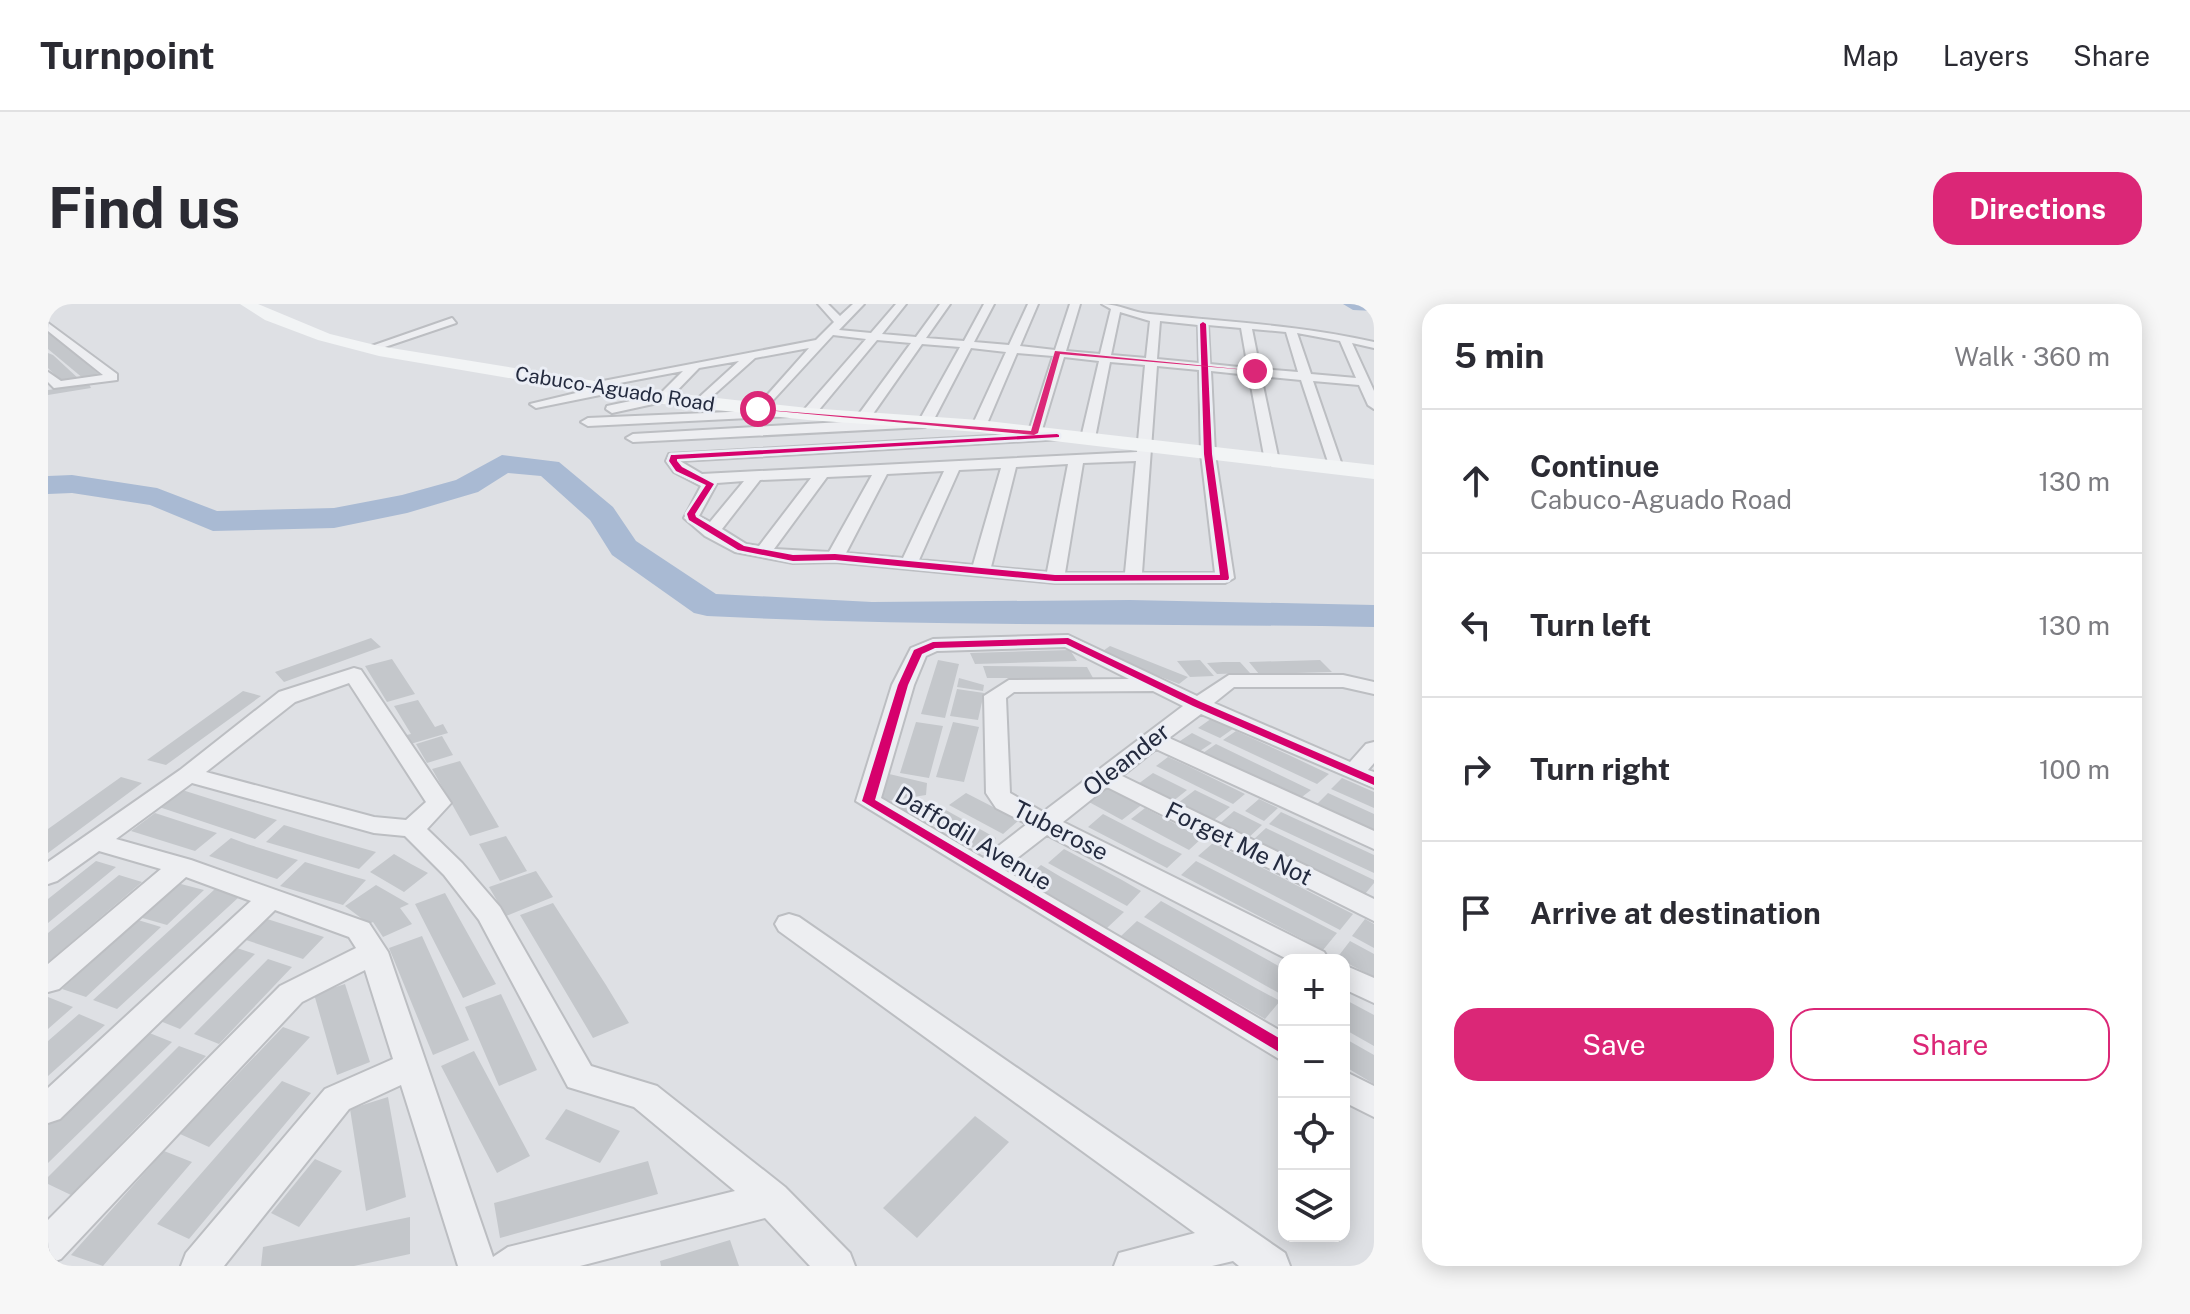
<!DOCTYPE html>
<meta charset="utf-8">
<style>
body{margin:0;font-family:"Public Sans",sans-serif;background:#f7f7f7;color:#2b2b33}
.controls{position:absolute;right:24px;bottom:24px;display:grid;overflow:hidden;border-radius:16px;box-shadow:0 4px 20px #0003}
.controls button{width:72px;height:72px;display:grid;place-items:center;padding:0;border:0;border-bottom:2px solid #e1e1e2;background:#fff;color:#2b2b33;font:40px sans-serif}
.stop{position:absolute;width:24px;height:24px;margin:-18px;border:6px solid #db2777;border-radius:50%;background:#fff}
.stop.end{background:#db2777;border-color:#fff;box-shadow:0 2px 8px #0008}
.list{margin:0;padding:0;list-style:none}
h2{display:flex;justify-content:space-between;align-items:center;height:104px;margin:0;padding:0 32px;font-size:34px}
h2 small{font-size:26px;font-weight:400;color:#7c7c81}
.list li{display:grid;grid-template-columns:52px 1fr auto;gap:24px;align-items:center;box-sizing:border-box;height:144px;padding:0 32px;border-top:2px solid #e1e1e2}
.list b{display:block;font-size:30px;white-space:nowrap}
.list p{margin:0;font-size:26px;white-space:nowrap;color:#7c7c81}
.list em{font-size:26px;font-style:normal;color:#7c7c81}
.actions{display:flex;gap:16px;padding:24px 32px}
.actions a{flex:1;padding:18px 0;border:2px solid #db2777;border-radius:24px;text-align:center;font-size:28px;color:#db2777}
.actions .main{background:#db2777;color:#fff}
.icon{flex:none;width:44px;height:44px;fill:none;stroke:currentColor;stroke-width:2;stroke-linecap:round;stroke-linejoin:round}
.map{position:relative;flex:none;width:1326px;height:962px;overflow:hidden;border-radius:24px}
header{display:flex;align-items:center;gap:48px;box-sizing:border-box;height:112px;padding:0 40px;background:#fff;border-bottom:2px solid #e1e1e2}
header strong{font-size:38px}
nav{display:flex;gap:44px;margin-inline-start:auto;font-size:28px}
.intro{display:flex;align-items:center;justify-content:space-between;box-sizing:border-box;height:192px;padding:0 48px}
h1{margin:0;font-size:56px}
.button{padding:20px 36px;border-radius:24px;background:#db2777;color:#fff;font-size:28px;font-weight:700}
main{display:flex;gap:48px;padding:0 48px}
aside{flex:1;background:#fff;border-radius:24px;box-shadow:0 4px 20px #0003}
.map>svg:first-child{display:block}
.lines{fill:none;stroke-linecap:round;stroke-linejoin:round}
.river{fill:#a9bad3;fill-rule:evenodd}
.building{fill:#c4c7cb}
.street-casing{stroke:#bcbec2;stroke-width:4}
.street{fill:#edeef1;fill-rule:evenodd}
.secondary{fill:#f2f4f5;fill-rule:evenodd}
.cycleway-casing{stroke:#ebeef5;stroke-width:5}
.cycleway{fill:#d6006c;fill-rule:evenodd}
.route{fill:#db2777}
.labels{text-anchor:middle;dominant-baseline:central;stroke-width:6;stroke-linejoin:round;paint-order:stroke}
.far-street-label{font-size:20px;fill:#242b3f;stroke:#ebeef5}
.street-label{font-size:24px;fill:#242b3f;stroke:#ebeef5}
</style>
<header>
<strong>Turnpoint</strong>
<nav><a>Map</a><a>Layers</a><a>Share</a></nav>
</header>
<div class="intro"><h1>Find us</h1><a class="button">Directions</a></div>
<main>
<div class="map">
<svg width="1326" height="962" viewBox="0 0 1326 962">
<rect width="100%" height="100%" fill="#dee0e4"/>
<g class="lines">
<path class="river" d="M1295,0h31v7l-21,-1z
M454,151l57,7 54,45 23,34 80,53 156,8 258,-2 244,5v22c-222,-4 -445,0 -667,-11l-13,-3 -82,-58 -22,-35 -49,-44 -33,-3 -30,19 -71,21 -73,15 -121,3 -63,-26 -78,-12 -24,1v-18l24,-1 85,13 60,23 117,-3 68,-13 54,-15z"/>
</g>
<path class="building" d="M0,28l25,20 28,24 -17,3 -36,-30z
M0,49l5,2 27,25 -17,3 -15,-15z
M41,80l2,4 -43,7v-5z
M323,334l10,9 -97,35 -9,-10z
M1062,342l78,31 -9,7 -79,-31z
M1022,346l7,11 -102,3 -5,-11z
M344,355l23,35 -28,8 -22,-36z
M890,356l21,4 -14,54 -24,-4z
M1152,356l14,16 -24,1 -13,-16z
M1272,356l12,12 -73,2 -10,-12z
M1175,358h17l10,11 -33,1 -10,-11z
M935,362l104,1 6,11h-106z
M911,374l25,7 -1,6 -26,-4z
M909,385l27,4 -6,27 -28,-4z
M195,387l18,5 -95,69 -19,-5z
M370,396l17,27 8,-3 5,9 -41,12 -5,-9 9,-2 -17,-28z
M1167,412l22,10 -17,12 -22,-10z
M868,418l27,4 -14,52 -29,-5z
M905,418l26,5 -15,55 -28,-5z
M1188,427l55,25 38,18 -12,10 -94,-44z
M1144,429l20,10 -15,10 -20,-10z
M394,432l11,19 -26,8 -11,-19z
M1168,440l95,46 -13,10 -95,-47z
M1120,453l20,9 57,28 -12,10 -77,-38z
M412,457l32,54 7,12 -29,9 -38,-67z
M837,469l42,10 -1,12 -45,7z
M1105,469l34,17 -15,12 -34,-18z
M73,473l21,6 -94,70v-24z
M1294,474l32,14v16l-43,-19z
M1063,482l33,17 -22,17 -33,-18z
M131,485l98,31 -22,19 -99,-33z
M1147,486l35,17 -21,17 -35,-18z
M918,489l35,18 17,10 -15,13 -54,-29z
M1280,489l46,21v19l-59,-27z
M873,494l6,12 -32,4 -6,-12z
M1211,495l19,9 -14,13 -19,-10z
M1097,504l57,30 -13,12 -58,-31z
M896,505l34,19 18,10 -17,13 -51,-29z
M1186,507l28,14 -16,15 -29,-14z
M1233,508l93,43v18l-105,-49z
M107,509l46,15 16,5 -22,18 -64,-20z
M1055,510l58,30 21,10 -15,14 -79,-41z
M236,521l36,11 56,16 -17,17 -93,-27z
M1218,524l108,52v3l-9,11 -112,-54z
M458,532l21,35 -27,10 -21,-37z
M183,534l16,6 51,16 -21,19 -68,-23z
M1165,539l22,11 118,60 -13,16 -142,-74z
M1016,545l58,31 19,11 -14,15 -79,-43z
M346,550l17,10 17,9 -24,19 -34,-20z
M48,557l20,6 -68,56v-24z
M1148,557l116,59 25,13 -14,17 -142,-75z
M257,558l40,12 21,6 -23,25 -63,-19z
M993,561l20,12 63,35 -17,16 -83,-48z
M488,567l17,26 -47,19 -17,-29z
M71,571l23,7 -94,80v-29z
M129,579l27,7 -37,35 -28,-8z
M328,581l33,19 -9,4 12,16 -29,13 -10,-15 -4,2 -24,-18z
M167,585l24,8 -122,112 -24,-9z
M397,589l51,91 -33,14 -48,-94z
M1113,597l123,68v27l-140,-79z
M505,599l53,82 23,38 -36,15 -73,-123z
M216,614l60,19 -21,22 -60,-20z
M1317,615l9,5v24l-22,-12z
M90,616l23,7 -75,70 -24,-8z
M1089,617l117,66 26,14 -15,18 -144,-83z
M374,632l47,104 -36,15 -44,-107z
M1302,637l24,13v23l-37,-19z
M183,642l24,8 -75,75 -25,-10z
M220,655l24,8 -73,77 -25,-10z
M297,680l25,78 -33,13 -23,-81z
M453,690l36,76 -38,16 -34,-79z
M0,693l25,10 -25,22z
M1296,695l30,16v31l-30,-17z
M31,710l26,11 -57,51v-35z
M235,723l27,10 -101,110 -29,-13z
M99,728l25,10 -124,121v-38z
M1296,734l30,17v29l-30,-18z
M131,742l27,10 -135,139 -23,-11v-7z
M426,747l56,105 -33,17 -56,-107z
M234,777l29,12 -122,146 -32,-15z
M340,793l18,100 -40,14 -16,-102z
M518,805l54,22 -20,32 -55,-24z
M927,812l34,26 -92,96 -34,-30z
M116,847l28,11 -89,104 -32,-11z
M267,855l27,12 -43,56 -28,-14z
M600,857l10,33 -158,44 -6,-35z
M362,913v37l-56,12h-93l2,-19z
M682,936l9,26h-78l-1,-5z"/>
<g class="lines">
<g class="street-casing">
<path id="street" d="M770,0h10l12,12 13,-12h11l-25,26 32,3 25,-29h10l-24,30 34,3 24,-33h10l-24,34 38,3 20,-37h10l-20,38 35,3 19,-41h10l-18,42 35,4 15,-46h10l-14,47 34,3 11,-45 -9,-5c18,0 31,9 48,10 76,8 150,11 224,28v6l-22,-5 22,48v18l-6,-4 -9,-20 -46,-4 30,87 -12,3 -30,-91 -40,-4 18,85 -7,4 -7,-4 -16,-86 -38,-4 4,83 19,124 -9,5h-170l-220,-21 -42,1 -58,-11 -30,-16 -21,-18 17,-32 -27,-14 -8,-11 3,-7 359,-20 25,-78 -36,-3 -31,73 -7,4 -7,-4 34,-74 -35,-4 -39,75 -7,4 -292,15 -7,-4 7,-4 227,-13 -4,-3 55,-75 -34,-3 -64,77h-10v-6l63,-72 -33,-4 -69,75 22,-1 6,4 -1,3 -203,10 -7,-4 7,-4 165,-7 56,-63 -54,10 -56,50 -6,-4 2,-3 44,-40 -40,7 -32,33 -55,12 -6,-4 1,-3 52,-11 24,-24 -100,19 -6,-4 239,-46 18,-18zM1072,8l30,9 -4,37 -35,-3zM1112,17l38,4 1,38 -42,-4zM1160,21l33,3 7,40 -38,-4zM1204,25l34,3 12,40 -38,-3zM1249,29l43,8 16,37 -45,-4zM874,40l38,3 -40,72 -52,2zM1016,53l35,4 -18,77 7,4 7,-4 15,-76 35,3 -8,87 -435,22 -22,-13 382,-22v-6h-21zM1109,62l42,4 2,84 14,119h-73zM1088,157l-11,112h-60l18,-110zM1020,160l-21,108 -56,-5 25,-100zM953,164l-28,97 -54,-5 40,-90zM896,167l-41,87 -57,-5 41,-79zM824,171l-43,77 -55,-3 53,-72zM763,174l-52,68 -13,-2 -24,-15 38,-49zM696,177l-34,41 -11,-6 18,-33z
M404,14l4,5 -83,28 -10,-2z
M0,19l69,51v6l-63,8 -6,-6v-10l13,9 42,-6 -55,-44z
M553,83l4,1v6l-69,14 -6,-4z
M1020,331l129,61 32,-21h114l31,7v12l-31,-7h-109l-20,16 136,59 16,-18 8,-2v21l-6,7 6,2v16l-173,-74 -32,24 205,93v18l-218,-100 -34,27 252,123v22l-267,-134 -44,35 261,130 5,8h-40l-242,-125 -44,34 281,164v29l-428,-261 36,-116 19,-37 22,-9zM1017,343l64,32 -120,1 -25,16 2,97 10,15 31,16 -44,34 -102,-60 33,-113 12,-29 11,-5zM1105,387l30,15 -140,106 -33,-19 -4,-95 8,-6z
M306,364l7,2 90,133 -24,26 35,34 38,44 91,159 66,20 128,101 65,66 5,13h-45l-45,-48 -185,48h-122l-57,-181 -52,24 -125,157h-43l5,-13 139,-164 68,-30 -28,-89 -63,32 -241,257 -13,5v-44l232,-234 76,-38 -7,-11 -74,-27 -215,209 -12,4v-35l203,-187 -65,-24 -127,112 -11,3v-28l113,-95 -62,-18 -42,30 -9,3v-22l132,-92 99,-78zM301,379l77,119 -20,18 -32,-3 -168,-45 89,-70zM144,479l182,50 31,3 39,39 35,45 89,167 66,20 101,84 -227,56 -15,10 -105,-305 -19,-29 -178,-63 -75,-21z
M741,610l10,3 486,336 5,13h-51l-6,-5 -21,5h-98l5,-13 76,-20 -416,-302 -4,-7 4,-7z
M1296,661l30,13v25l-30,-14z
M1296,767l30,15v31l-30,-15z"/>
</g>
<use href="#street" class="street"/>
<path class="secondary" d="M192,0h18l72,30 49,12 284,46 145,16 171,12 395,45v14l-395,-47 -171,-12 -145,-16 -284,-48 -61,-16 -53,-20z"/>
<g class="cycleway-casing">
<path id="cycleway" d="M1155,18l3,2 6,130 17,124 -1,2 -173,1 -220,-21 -42,1 -55,-11 -49,-30 -2,-6 19,-29 -30,-14 -7,-10 2,-6h3l383,-21 2,1v2l-382,22v2l5,6 32,17 -19,30 1,3 48,29 49,9 42,-1 220,21h165l-16,-121 -4,-130z
M1020,334l133,64 173,75v8l-181,-79 -127,-62 -131,4 -13,6 -14,31 -33,115 409,241v14l-422,-254 36,-116 16,-35 19,-8z"/>
</g>
<use href="#cycleway" class="cycleway"/>
</g>
<path class="route" d="M1007,47l203,20 -198,-17 -22,79 -4,2 -279,-26 276,22z"/>
<g class="labels">
<g class="far-street-label">
<text transform="translate(567 85) rotate(9)">Cabuco-Aguado Road</text>
</g>
<g class="street-label">
<text transform="translate(1078 455) rotate(-38)">Oleander</text>
<text transform="translate(1013 526) rotate(27)">Tuberose</text>
<text transform="translate(926 534) rotate(31)">Daffodil Avenue</text>
<text transform="translate(1191 539) rotate(26)">Forget Me Not</text>
</g>
</g>
</svg>
<div class="controls">
<button>+</button>
<button>−</button>
<button><svg class="icon" aria-label="locate" viewBox="0 0 24 24"><circle cx="12" cy="12" r="6"/><path d="M12 2v4M12 18v4M2 12h4M18 12h4"/></svg></button>
<button><svg class="icon" aria-label="layers" viewBox="0 0 24 24"><path d="M12 4l9 5-9 5-9-5zM3 14l9 5 9-5"/></svg></button>
</div>
<div class="stop" style="left:710px;top:105px"></div>
<div class="stop end" style="left:1207px;top:67px"></div>
</div>
<aside>
<h2>5 min<small>Walk · 360 m</small></h2>
<ul class="list">
<li><svg class="icon" aria-label="ahead" viewBox="0 0 24 24"><path d="M12 20V5M6 11l6-6 6 6"/></svg><div><b>Continue</b><p>Cabuco-Aguado Road</p></div><em>130 m</em></li>
<li><svg class="icon" aria-label="left" viewBox="0 0 24 24"><path d="M17 20v-9H6M10 6l-5 5 5 5"/></svg><div><b>Turn left</b></div><em>130 m</em></li>
<li><svg class="icon" aria-label="right" viewBox="0 0 24 24"><path d="M7 20v-9h11M14 6l5 5-5 5"/></svg><div><b>Turn right</b></div><em>100 m</em></li>
<li><svg class="icon" aria-label="arrive" viewBox="0 0 24 24"><path d="M6 21V4h12l-3 4 3 4H6"/></svg><div><b>Arrive at destination</b></div></li>
</ul>
<div class="actions"><a class="main">Save</a><a>Share</a></div>
</aside>
</main>
